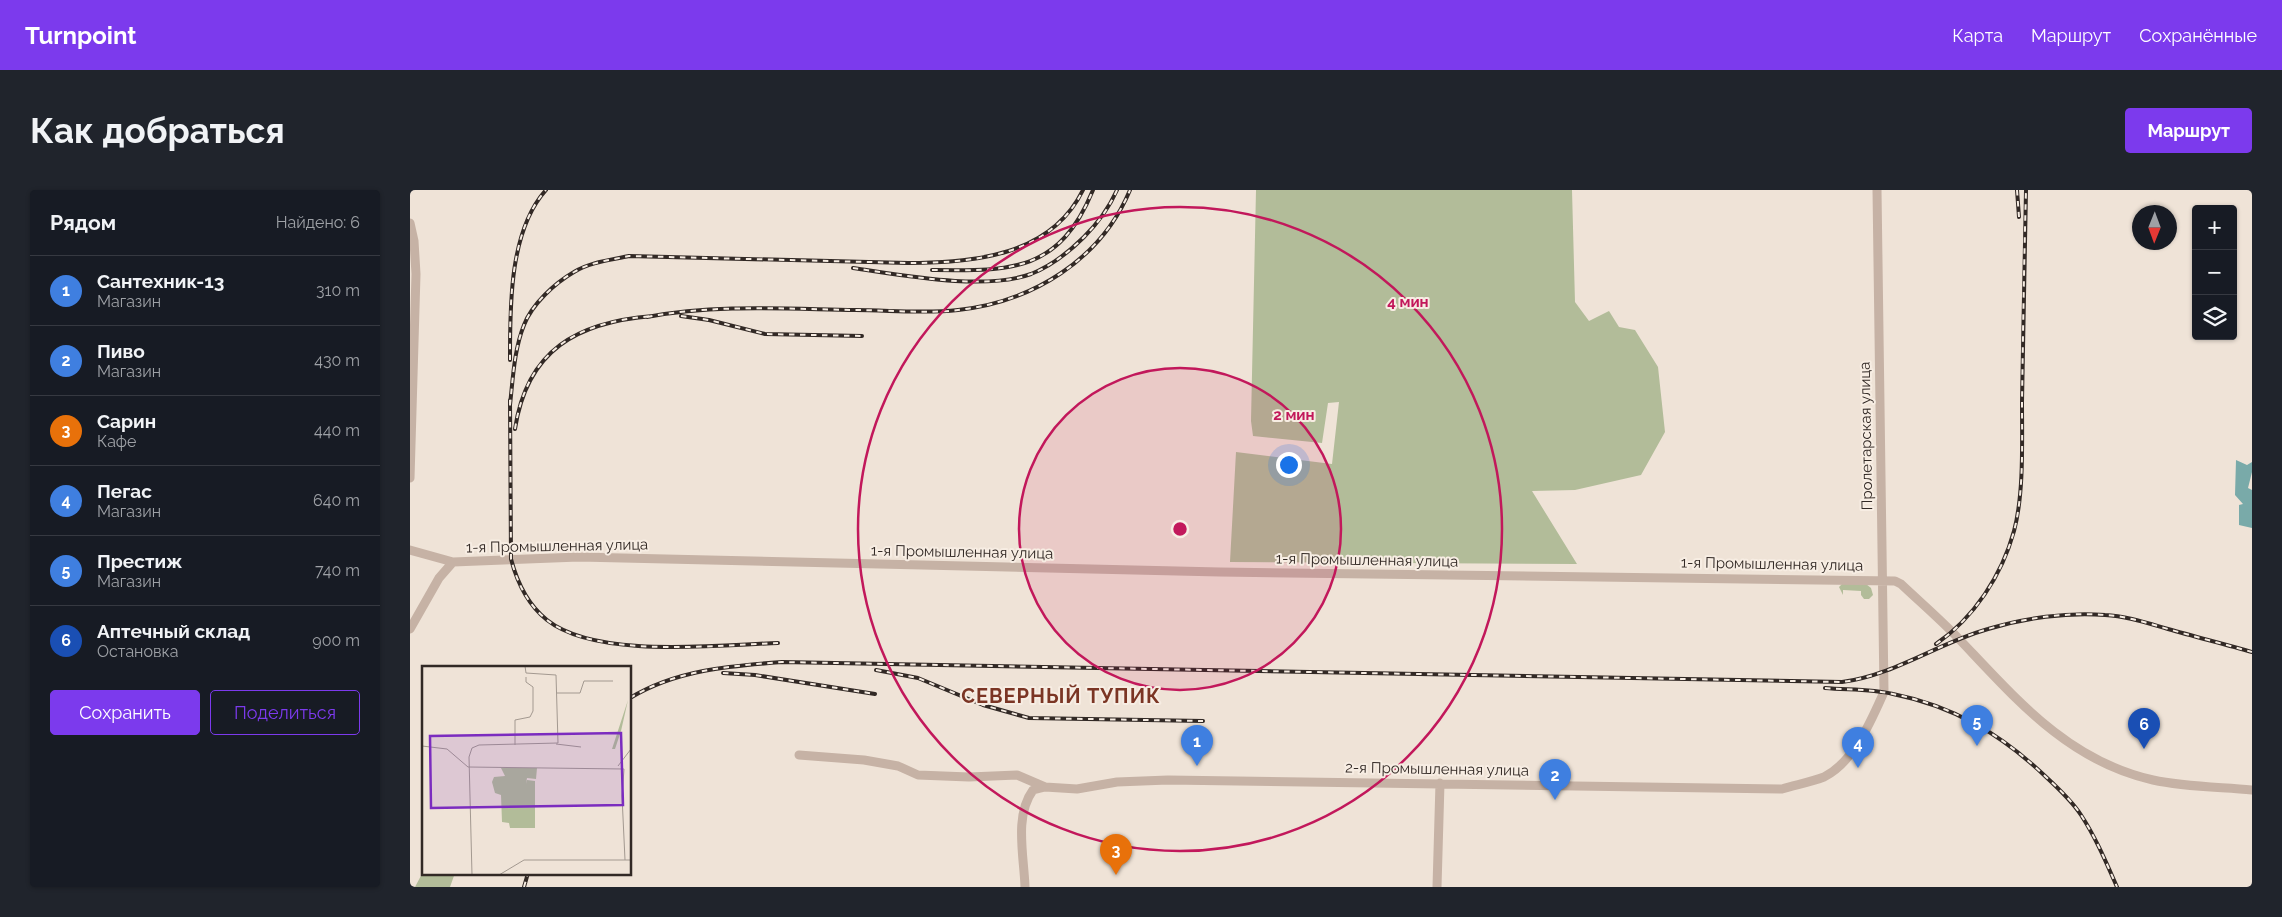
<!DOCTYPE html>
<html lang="ru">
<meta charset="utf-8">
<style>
body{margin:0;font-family:Raleway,sans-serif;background:#20242c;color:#f1f3f6}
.controls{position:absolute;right:15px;top:15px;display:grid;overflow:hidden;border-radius:5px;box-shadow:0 1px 4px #0004}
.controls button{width:45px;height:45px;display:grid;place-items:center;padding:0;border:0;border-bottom:1px solid #363941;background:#171b24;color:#f1f3f6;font:25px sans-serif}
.compass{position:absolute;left:1722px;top:15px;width:45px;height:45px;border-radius:50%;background:#171b24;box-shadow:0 1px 4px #0004;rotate:181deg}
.you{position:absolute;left:878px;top:274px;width:18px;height:18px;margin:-12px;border:4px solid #fff;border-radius:50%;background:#1a73e8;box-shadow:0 0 0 8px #1a73e833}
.badge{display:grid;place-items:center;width:32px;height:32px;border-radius:50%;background:#7c3aed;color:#fff;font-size:16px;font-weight:700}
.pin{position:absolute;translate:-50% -41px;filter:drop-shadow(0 1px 2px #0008)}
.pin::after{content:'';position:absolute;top:26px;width:18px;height:15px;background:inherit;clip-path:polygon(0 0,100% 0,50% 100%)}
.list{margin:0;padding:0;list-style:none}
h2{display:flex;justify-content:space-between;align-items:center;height:65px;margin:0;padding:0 20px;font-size:21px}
h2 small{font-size:16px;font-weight:400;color:#9ea1a6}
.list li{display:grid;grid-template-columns:32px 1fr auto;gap:15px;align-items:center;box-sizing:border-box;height:70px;padding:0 20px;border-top:1px solid #363941}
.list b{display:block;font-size:19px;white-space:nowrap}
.list p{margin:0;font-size:16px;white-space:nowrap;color:#9ea1a6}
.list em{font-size:16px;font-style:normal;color:#9ea1a6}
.actions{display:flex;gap:10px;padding:15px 20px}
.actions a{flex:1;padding:11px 0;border:1px solid #7c3aed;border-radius:5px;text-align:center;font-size:18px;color:#7c3aed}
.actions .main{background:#7c3aed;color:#fff}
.icon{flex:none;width:28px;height:28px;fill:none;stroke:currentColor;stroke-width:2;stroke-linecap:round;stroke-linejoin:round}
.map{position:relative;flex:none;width:1842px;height:697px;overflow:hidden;border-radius:5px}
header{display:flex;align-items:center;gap:30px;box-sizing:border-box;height:70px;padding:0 25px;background:#7c3aed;color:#fff}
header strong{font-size:24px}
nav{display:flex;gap:28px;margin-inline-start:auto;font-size:18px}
.intro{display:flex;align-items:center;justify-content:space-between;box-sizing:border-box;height:120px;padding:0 30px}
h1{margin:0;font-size:35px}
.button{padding:12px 22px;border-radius:5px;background:#7c3aed;color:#fff;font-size:18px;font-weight:700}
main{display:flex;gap:30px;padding:0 30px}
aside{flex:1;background:#171b24;border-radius:5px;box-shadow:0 1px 4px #0004}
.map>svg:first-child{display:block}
.green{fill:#b2bc99}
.water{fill:#79aaa9}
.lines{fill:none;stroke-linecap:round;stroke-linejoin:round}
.minor{stroke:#c6b2a5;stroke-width:9}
.rail-casing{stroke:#322925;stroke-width:4}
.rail{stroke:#f7ede3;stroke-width:2;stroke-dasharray:5.5;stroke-linecap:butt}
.ring{fill:none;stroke:#c2185b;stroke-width:2.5}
.labels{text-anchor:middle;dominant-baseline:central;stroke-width:4;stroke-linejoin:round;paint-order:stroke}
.street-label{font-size:15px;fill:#322925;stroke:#f7ede3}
.district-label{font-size:20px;font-weight:bold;letter-spacing:1px;fill:#7b3524;stroke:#f7ede3}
.inset-road{fill:none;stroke:#a39990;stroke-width:1}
.view{fill:#7b2cbf;fill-opacity:0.15;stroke:#7b2cbf;stroke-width:2.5}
.inset-edge{fill:none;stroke:#322925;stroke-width:2.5}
.centre{fill:#c2185b;stroke:#f7ede3;stroke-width:2.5}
.ring-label{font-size:15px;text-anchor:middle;font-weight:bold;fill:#c2185b;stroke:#f7ede3;stroke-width:4;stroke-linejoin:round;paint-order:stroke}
</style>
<header>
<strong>Turnpoint</strong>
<nav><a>Карта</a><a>Маршрут</a><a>Сохранённые</a></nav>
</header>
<div class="intro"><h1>Как добраться</h1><a class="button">Маршрут</a></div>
<main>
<aside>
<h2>Рядом<small>Найдено: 6</small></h2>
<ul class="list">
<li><span class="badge" style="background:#3f7fe0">1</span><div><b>Сантехник-13</b><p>Магазин</p></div><em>310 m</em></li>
<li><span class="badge" style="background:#3f7fe0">2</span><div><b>Пиво</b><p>Магазин</p></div><em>430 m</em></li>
<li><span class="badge" style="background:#e8710a">3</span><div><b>Сарин</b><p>Кафе</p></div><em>440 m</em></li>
<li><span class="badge" style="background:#3f7fe0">4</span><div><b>Пегас</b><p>Магазин</p></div><em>640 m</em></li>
<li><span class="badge" style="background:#3f7fe0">5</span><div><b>Престиж</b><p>Магазин</p></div><em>740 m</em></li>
<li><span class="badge" style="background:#1a4fb4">6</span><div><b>Аптечный склад</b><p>Остановка</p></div><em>900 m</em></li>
</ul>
<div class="actions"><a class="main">Сохранить</a><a>Поделиться</a></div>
</aside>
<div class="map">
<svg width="1842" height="697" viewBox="0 0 1842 697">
<rect width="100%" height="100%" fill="#efe3d7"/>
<path class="green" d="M846,0h316l3,112 14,19 20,-10 10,16 16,3 23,37 7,65 -24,43 -66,15 -43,1 45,73 -347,-2 6,-110 96,12 7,-62 -11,1 -6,40 -69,-7 -2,-15z
M1432,394h24l5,4 2,7 -4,4h-5l-3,-4v-4l-18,-1v5l-4,-8z
M14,680v3h31l-5,14h-35z"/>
<path class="water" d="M1826,270l11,5 5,-3v10l-4,16 4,2v38l-13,-3v-20l4,-1 -8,-9z"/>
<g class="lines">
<path class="minor" d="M0,33l4,18 2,33 -6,204
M0,360l43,12 126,-5 641,15 675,9 6,3c19,18 40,36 58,55 57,60 109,122 194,141 32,7 67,7 99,10
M0,439l29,-51 14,-16
M389,565l65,5 34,6 20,9 51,2 48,-2 28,12
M615,697c-1,-31 -11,-71 8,-97l12,-3 32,2 40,-7 51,-2 614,9c13,-4 29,-7 42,-12 30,-15 47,-56 60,-85l-7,-502
M1027,697l3,-104"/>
<g class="rail-casing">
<path id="rail" d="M1607,0l2,27
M443,78c49,7 131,23 178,6 20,-8 38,-22 53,-37 14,-14 25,-29 33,-47
M522,80c78,1 127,3 161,-80
M271,126l28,4 56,14 97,2
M237,127c69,-13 139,-8 208,-7 34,0 69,4 103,0 74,-8 143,-50 172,-120
M100,170c0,-53 -1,-129 36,-170
M100,210l1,159c6,23 16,45 36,61 49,39 170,25 231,23
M100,215c3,-27 4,-55 14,-80 8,-21 31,-42 50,-53 16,-10 37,-12 55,-16l279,7c65,0 143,-7 175,-73
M105,239c12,-79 62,-107 138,-113
M1526,454c38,-26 66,-69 78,-113 10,-37 8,-90 8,-129 1,-70 2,-141 4,-212
M466,480l42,8 65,27 46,13 174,3
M313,483l32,2 120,19
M1415,498c23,2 46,1 68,6 60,12 108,40 152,82 13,12 27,25 36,39 15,23 25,47 36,72
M220,508c46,-28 99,-32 152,-36l1060,20c53,-7 96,-39 146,-53 36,-11 79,-17 117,-14 21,1 42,8 63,14 28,8 56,15 84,23
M114,697l4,-14"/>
</g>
<use href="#rail" class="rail"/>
</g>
<circle cx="770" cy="339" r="161" fill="#c2185b" fill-opacity=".12"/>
<g class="ring">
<circle cx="770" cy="339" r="161"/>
<circle cx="770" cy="339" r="322"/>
</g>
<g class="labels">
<g class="street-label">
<text transform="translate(1456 246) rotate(-91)">Пролетарская улица</text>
<text transform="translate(147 356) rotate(-1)">1-я Промышленная улица</text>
<text transform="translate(552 362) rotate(1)">1-я Промышленная улица</text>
<text transform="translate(957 370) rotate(1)">1-я Промышленная улица</text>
<text transform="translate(1362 374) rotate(1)">1-я Промышленная улица</text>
<text transform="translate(1027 579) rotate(1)">2-я Промышленная улица</text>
</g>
<g class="district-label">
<text x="651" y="506">СЕВЕРНЫЙ ТУПИК</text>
</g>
</g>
<g transform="translate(12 476)">
<rect width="209" height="209" fill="#efe3d7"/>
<path d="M206,34l-7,31 -6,18h-3zM79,102h36l-1,11 -9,-1 -1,6 1,-4 8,1v47h-25l-1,-5 -7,-1 -1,-27 -6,-2 -3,-11 2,-5 11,-1z" fill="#b2bc99"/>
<path class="inset-road" d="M135,27h23l4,-12h29M134,78l25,3M93,79v-25l15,-3 3,-6v-24l-7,-5v-5M0,80l25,3 21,18 156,2 -2,27 3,64M196,100l13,-17M50,209l-3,-118 3,-9 7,-3 79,-2 -2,-68 -30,-2 -1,-7M77,209l25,-15h107"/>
<path class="view" d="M199,67l2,72 -192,3 -1,-72z"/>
<rect width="209" height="209" class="inset-edge"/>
</g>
<circle cx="770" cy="339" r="8" class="centre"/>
<g class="ring-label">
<text x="998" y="117">4 мин</text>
<text x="884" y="230">2 мин</text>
</g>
</svg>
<div class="controls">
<button>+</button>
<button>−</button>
<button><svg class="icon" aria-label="layers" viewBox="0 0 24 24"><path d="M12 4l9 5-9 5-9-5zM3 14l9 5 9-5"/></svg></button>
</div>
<svg class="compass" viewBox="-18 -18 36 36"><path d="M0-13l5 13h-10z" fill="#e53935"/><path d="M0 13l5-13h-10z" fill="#9ea1a6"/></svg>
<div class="you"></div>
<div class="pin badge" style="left:787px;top:576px;background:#3f7fe0">1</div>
<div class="pin badge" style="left:1145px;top:610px;background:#3f7fe0">2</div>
<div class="pin badge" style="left:706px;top:685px;background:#e8710a">3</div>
<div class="pin badge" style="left:1448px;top:578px;background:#3f7fe0">4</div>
<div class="pin badge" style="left:1567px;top:556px;background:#3f7fe0">5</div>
<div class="pin badge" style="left:1734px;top:559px;background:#1a4fb4">6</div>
</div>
</main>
